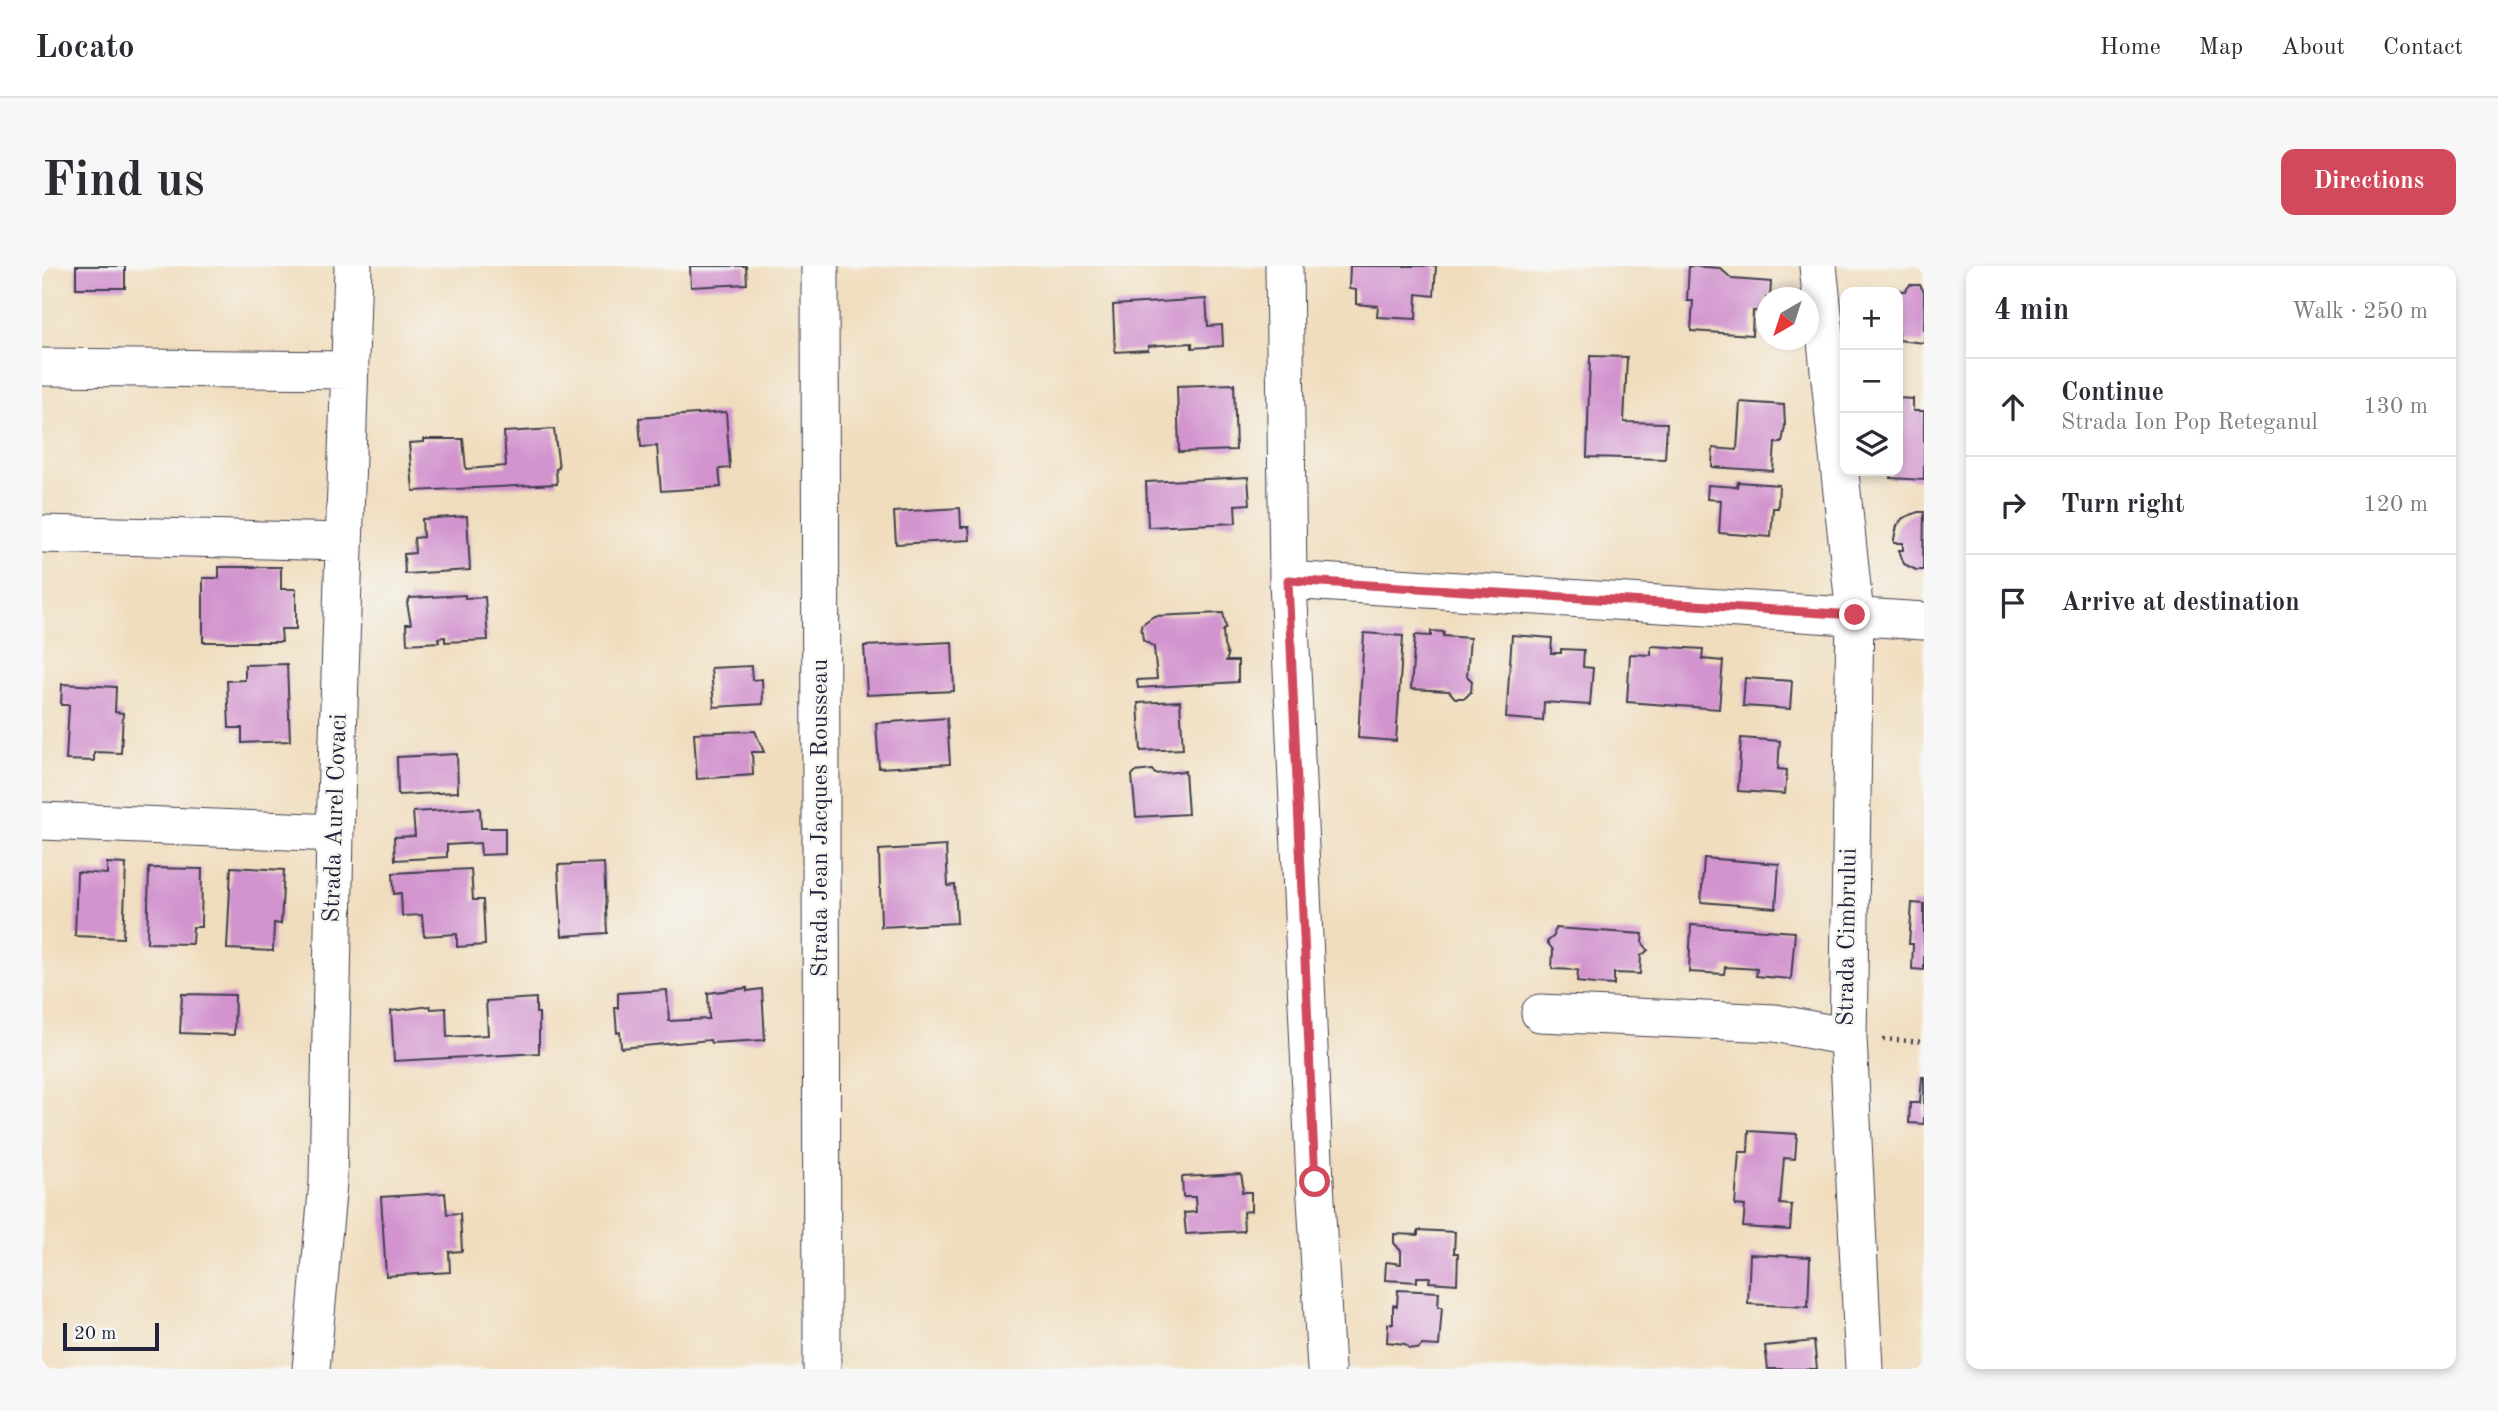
<!DOCTYPE html>
<meta charset="utf-8">
<style>
body{margin:0;font-family:"Old Standard TT",serif;background:#f7f7f7;color:#2b2b33}
.controls{position:absolute;right:21px;top:21px;display:grid;overflow:hidden;border-radius:14px;box-shadow:0 4px 10px #0003}
.controls button{width:63px;height:63px;display:grid;place-items:center;padding:0;border:0;border-bottom:2px solid #e1e1e2;background:#fff;color:#2b2b33;font:35px sans-serif}
.compass{position:absolute;left:1714px;top:21px;width:63px;height:63px;border-radius:50%;background:#fff;box-shadow:0 4px 10px #0003;rotate:219deg}
.scale{position:absolute;left:21px;bottom:18px;width:96px;box-sizing:border-box;padding-left:7px;border:4px solid #22223b;border-top:0;font-size:19px;line-height:24px;white-space:nowrap;color:#22223b;-webkit-text-stroke:5px #f6f6f2;paint-order:stroke}
.stop{position:absolute;width:21px;height:21px;margin:-16px;border:5px solid #d1495b;border-radius:50%;background:#fff}
.stop.end{background:#d1495b;border-color:#fff;box-shadow:0 2px 7px #0008}
.list{margin:0;padding:0;list-style:none}
h2{display:flex;justify-content:space-between;align-items:center;height:91px;margin:0;padding:0 28px;font-size:30px}
h2 small{font-size:23px;font-weight:400;color:#7c7c81}
.list li{display:grid;grid-template-columns:46px 1fr auto;gap:21px;align-items:center;box-sizing:border-box;height:98px;padding:0 28px;border-top:2px solid #e1e1e2}
.list b{display:block;font-size:26px;white-space:nowrap}
.list p{margin:0;font-size:23px;white-space:nowrap;color:#7c7c81}
.list em{font-size:23px;font-style:normal;color:#7c7c81}
.icon{flex:none;width:38px;height:38px;fill:none;stroke:currentColor;stroke-width:2;stroke-linecap:round;stroke-linejoin:round}
.map{position:relative;flex:none;width:1882px;height:1103px;overflow:hidden;border-radius:14px}
header{display:flex;align-items:center;gap:42px;box-sizing:border-box;height:98px;padding:0 35px;background:#fff;border-bottom:2px solid #e1e1e2}
header strong{font-size:33px}
nav{display:flex;gap:38px;margin-inline-start:auto;font-size:24px}
.intro{display:flex;align-items:center;justify-content:space-between;box-sizing:border-box;height:168px;padding:0 42px}
h1{margin:0;font-size:49px}
.button{padding:18px 32px;border-radius:14px;background:#d1495b;color:#fff;font-size:24px;font-weight:700}
main{display:flex;gap:42px;padding:0 42px}
aside{flex:1;background:#fff;border-radius:14px;box-shadow:0 4px 10px #0003}
.map>svg:first-child{display:block}
.building{fill:#d293ce}
.lines{fill:none;stroke-linecap:round;stroke-linejoin:round}
.minor-casing{stroke:#413e4e;stroke-width:39}
.path{stroke:#413e4e;stroke-width:4.5;stroke-dasharray:2 5;stroke-linecap:butt}
.minor{stroke:#fff;stroke-width:37}
.route{stroke:#d1495b;stroke-width:9}
.labels{text-anchor:middle;dominant-baseline:central;stroke-width:5;stroke-linejoin:round;paint-order:stroke}
.street-label{font-size:24px;fill:#22223b;stroke:#f6f6f2}
</style>
<header>
<strong>Locato</strong>
<nav><a>Home</a><a>Map</a><a>About</a><a>Contact</a></nav>
</header>
<div class="intro"><h1>Find us</h1><a class="button">Directions</a></div>
<main>
<div class="map">
<svg width="1882" height="1103" viewBox="0 0 1882 1103">
<rect width="100%" height="100%" fill="#f6f6f2"/>
<filter id="ink" filterUnits="userSpaceOnUse"><feTurbulence type="fractalNoise" baseFrequency=".0143" numOctaves="2"/><feDisplacementMap in="SourceGraphic" scale="14" xChannelSelector="R" yChannelSelector="G"/><feConvolveMatrix kernelMatrix="1 2 1 2 8 2 1 2 1" color-interpolation-filters="sRGB"/></filter>
<filter id="wash" filterUnits="userSpaceOnUse"><feTurbulence type="fractalNoise" baseFrequency=".00686" numOctaves="4" result="noise"/><feDisplacementMap in="SourceGraphic" scale="28" xChannelSelector="R" yChannelSelector="G"/><feGaussianBlur stdDeviation="1.57" result="paint"/><feColorMatrix in="noise" values="0 0 0 0 0 0 0 0 0 0 0 0 0 0 0 0 0 1.4 0 .05"/><feComposite in="paint" operator="in"/></filter>
<g filter="url(#wash)">
<rect width="100%" height="100%" fill="#f0ddbd"/>
<g id="blocks">
<path class="building" d="M34,0h49v22h-49z
M648,0h56l1,18 -56,3z
M1308,0h86l-2,30 -17,-2 -1,25 -39,-2 1,-11 -22,-2v-14l-7,-1z
M1647,0l31,2 12,11 39,3 -1,16h-4v14l-13,-1 -1,24 -61,-4 2,-30h-6z
M1868,19h10l4,7v51l-26,-3v-48h-12l5,-2 14,1z
M1164,33l2,27 14,-1 1,21 -31,2v-5l-44,3v4l-33,2 -2,-47z
M1548,90l37,1 -3,65 43,1 -2,36 -78,-2z
M1192,118l2,66 -57,2 -2,-66z
M1856,132l15,1v12h11v69l-33,-2 1,-7h6z
M1698,136l44,3 1,21 -3,17h-7l-2,28 -61,-4 1,-19 24,2z
M684,146l4,56 -11,1 2,18 -60,4 -4,-45 -16,1 -2,-29z
M512,163l5,39 -3,1 1,15 -144,7 -4,-48 15,-1v-3h39l3,30 40,-3 -2,-34z
M1206,211l2,27 -15,1 1,18 -88,4 -2,-45z
M1696,216l41,3 -1,23h-5l-2,29 -52,-4 2,-33 -14,-1 1,-14 29,2z
M918,242l1,19h8l1,13 -74,4 -2,-32z
M1876,246h6l-1,58h-7l-12,-6 -5,-14h4v-7h-9v-4l3,-13 6,-8z
M425,250l3,54 -65,4 -1,-20 11,-1 -1,-15 9,-1 -1,-18z
M177,301h62v22h15v40h-15l1,13h-79v-64h16z
M423,329v3l20,-1 3,43 -43,2v-5l-7,1 1,4 -32,2 -1,-20h5l-4,-21 3,-5z
M1181,347l3,14 -3,4 1,14 4,11 -2,5h12v21l-100,6 -1,-8 20,-1 -3,-32 -11,-7 -2,-15 13,-9z
M1389,365l13,1 -1,4 27,2 -3,38 5,5 -1,11 -6,6h-10l-6,-7 -38,-2 4,-54 16,1z
M1322,367l39,3 -7,105 -38,-3z
M1470,369l40,3 -1,15h10v-4l23,1 -1,17 10,1 -3,37 -46,-3 -1,19 -37,-3z
M910,376l2,49 -87,4 -3,-49z
M1609,380l52,3 -1,10 21,2 -4,48 -92,-7 3,-48 21,1z
M245,398l3,77 -48,2v-15h-13l-2,-47 18,-1v-15z
M709,400l1,14 10,-1 1,25 -49,3 -3,-39z
M1703,412l47,3 -2,28 -47,-3z
M20,418l54,3 -1,25 8,1 -2,40 -27,-1v9l-28,-1 3,-55h-8z
M1138,435l3,48 -42,2 -3,-48z
M905,452l3,46 -71,4 -3,-45z
M713,465l9,21h-12l1,23 -56,4 -3,-46z
M1699,472l39,3 -2,28 9,1 -2,24 -47,-3z
M415,488l1,38 -60,3 -1,-38z
M1110,504l3,4 30,-3 3,43 -52,3 -4,-42 3,-3z
M438,542l1,20h24v26l-24,1 -1,-12 -33,2v12l-52,3 -1,-23 21,-1 -2,-24z
M904,580l2,40 7,-1 2,38 -76,4 -2,-77z
M1662,592l75,6 -3,44 -75,-6z
M65,597l19,1 -3,74 -48,-2 2,-64 30,2z
M562,597l3,70 -45,3 -4,-71z
M189,601l53,3 -3,54 -7,-1 -1,28 -46,-2z
M107,602l53,1 -1,58h-8l-1,17 -45,-1z
M429,603l2,31h10l2,45 -28,2v-13l-33,2 -2,-21 -20,1 -1,-23 -7,1 -1,-21z
M1870,637l12,1v66l-12,-1 1,-25h-4z
M1649,659l104,7 -4,47 -35,-3 1,-7 -32,-2 -1,7 -35,-2z
M1513,662l88,6 -1,8 6,8 -7,6 -1,18 -26,-1v12l-19,-1 -18,-2 1,-12 -26,-1 1,-19 -6,-8 7,-6z
M705,722v3l15,-2 3,51 -54,3 -1,-3 -89,8 -1,-16 -3,1 -2,-25h3v-15l49,-3 2,31 40,-2 -1,-26z
M140,728l53,1 -1,40 -54,-2z
M494,732v15h3v40l-145,8 -3,-50 39,-5 1,3 15,-1 1,29 41,-2 -2,-34z
M1880,811h2v47l-15,-1 1,-20h10z
M1707,865l48,3 -2,25 -11,-1 -4,46 12,1 -2,25 -47,-3 2,-21 -10,-1 4,-53h9z
M1199,908l2,11 -1,7h9v19l-8,1 1,19 -58,3 -2,-21 12,-1 -1,-15h-12l-1,-20z
M403,927l2,21 13,-1 2,38 -13,1 1,20 -64,4 -5,-79z
M1376,964l37,2 -1,21h4l-1,31 -28,-2 1,-5h-13v5l-32,-2 1,-18 15,2v-13l-7,-8v-9l24,1z
M1708,988l60,3 -2,50 -60,-3z
M1356,1024l41,2 -1,15h4l-3,39 -17,-1 -4,4 -9,-1 -4,-4 -18,-2 1,-18h5v-19l4,1z
M1772,1075l3,28h-49l-3,-23z"/>
</g>
</g>
<g filter="url(#ink)">
<use href="#blocks" fill-opacity="0" stroke="#413e4e" stroke-width="2"/>
<g class="lines">
<g class="minor-casing">
<path id="minor" d="M778,0l2,1103
M1242,0l4,314 27,602 11,187
M0,101l308,3
M0,268l302,8
M1246,314l636,41
M0,555l293,12
M1498,747l235,10 73,14 7,-422 -37,-349
M1806,771l16,332
M269,1103l17,-187 7,-349 18,-567"/>
</g>
<path class="path" d="M1841,773l41,3"/>
<use href="#minor" class="minor"/>
</g>
</g>
<g class="lines" filter="url(#ink)">
<path class="route" d="M1273,916l-27,-602 567,35"/>
</g>
<g class="labels">
<g class="street-label">
<text transform="translate(294 552) rotate(-88)">Strada Aurel Covaci</text>
<text transform="translate(779 552) rotate(-90)">Strada Jean Jacques Rousseau</text>
<text transform="translate(1806 671) rotate(-89)">Strada Cimbrului</text>
</g>
</g>
</svg>
<div class="controls">
<button>+</button>
<button>−</button>
<button><svg class="icon" aria-label="layers" viewBox="0 0 24 24"><path d="M12 4l9 5-9 5-9-5zM3 14l9 5 9-5"/></svg></button>
</div>
<svg class="compass" viewBox="-18 -18 36 36"><path d="M0-13l5 13h-10z" fill="#e53935"/><path d="M0 13l5-13h-10z" fill="#7c7c81"/></svg>
<div class="scale">20 m</div>
<div class="stop" style="left:1273px;top:916px"></div>
<div class="stop end" style="left:1813px;top:349px"></div>
</div>
<aside>
<h2>4 min<small>Walk · 250 m</small></h2>
<ul class="list">
<li><svg class="icon" aria-label="ahead" viewBox="0 0 24 24"><path d="M12 20V5M6 11l6-6 6 6"/></svg><div><b>Continue</b><p>Strada Ion Pop Reteganul</p></div><em>130 m</em></li>
<li><svg class="icon" aria-label="right" viewBox="0 0 24 24"><path d="M7 20v-9h11M14 6l5 5-5 5"/></svg><div><b>Turn right</b></div><em>120 m</em></li>
<li><svg class="icon" aria-label="arrive" viewBox="0 0 24 24"><path d="M6 21V4h12l-3 4 3 4H6"/></svg><div><b>Arrive at destination</b></div></li>
</ul>
</aside>
</main>
